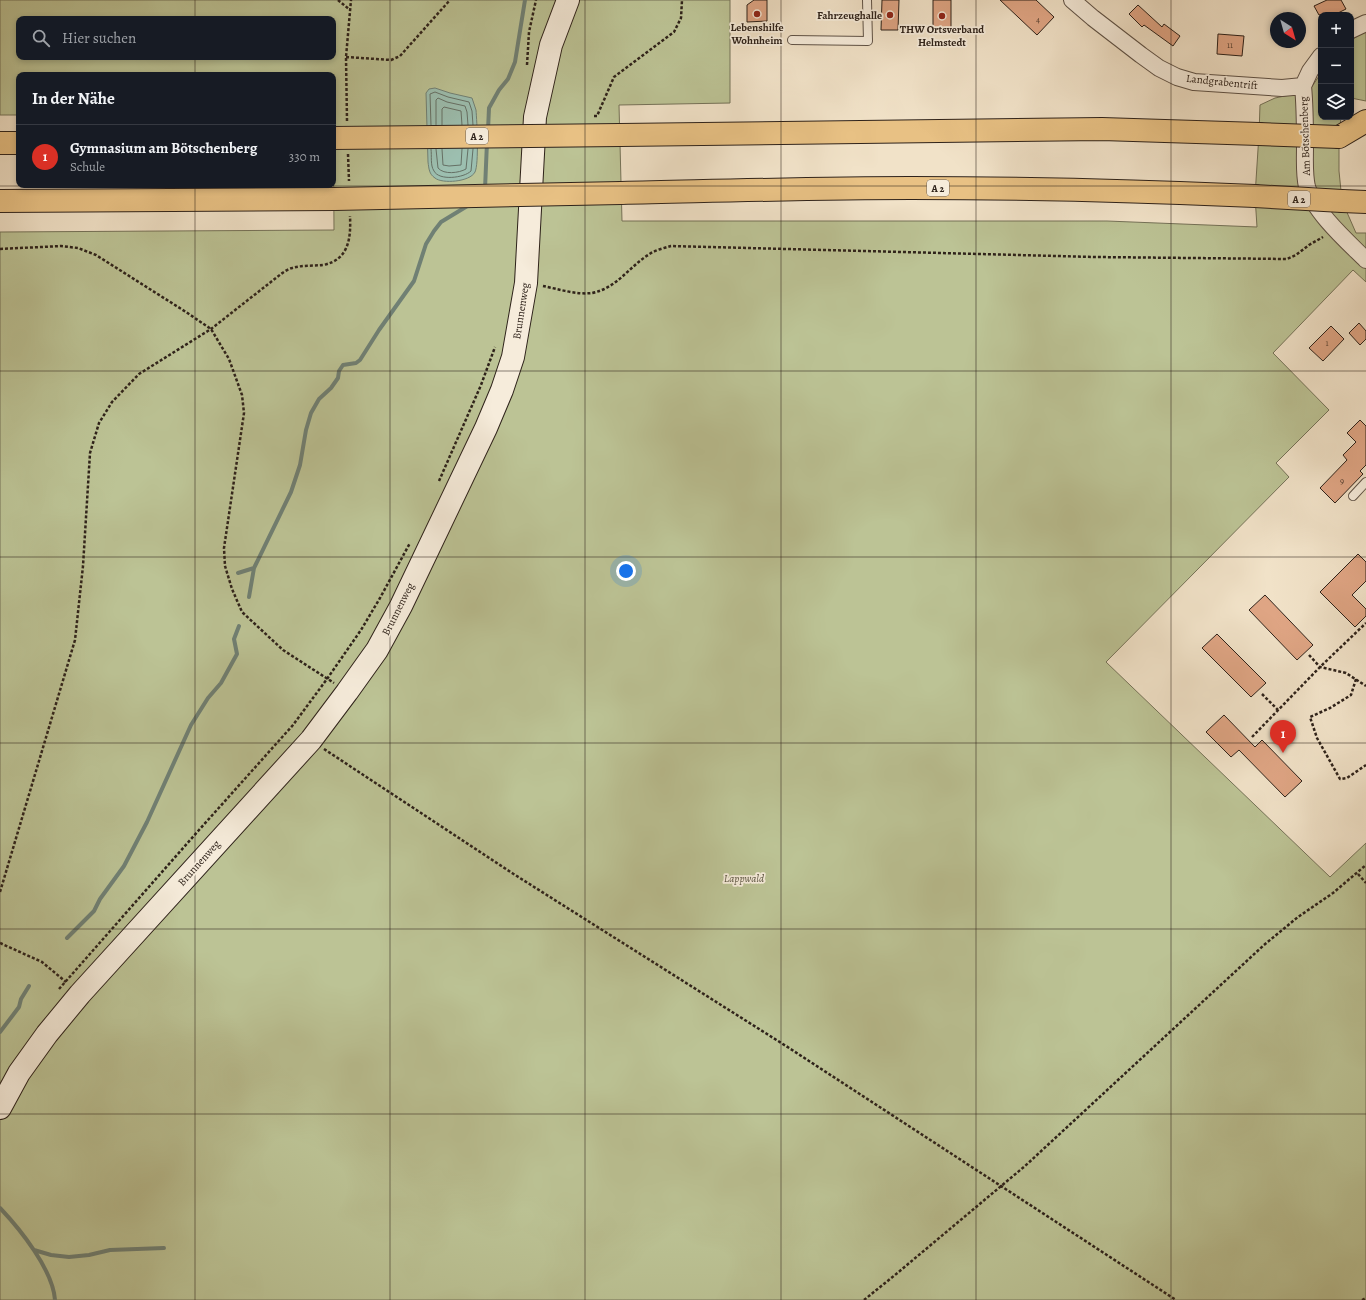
<!DOCTYPE html>
<html lang="de">
<meta charset="utf-8">
<style>
body{margin:0;font-family:Alegreya,serif;background:#20242c;color:#f1f3f6}
.controls{position:absolute;right:12px;top:12px;display:grid;overflow:hidden;border-radius:8px;box-shadow:0 2px 6px #0003}
.controls button{width:36px;height:36px;display:grid;place-items:center;padding:0;border:0;border-bottom:1px solid #363941;background:#171b24;color:#f1f3f6;font:20px sans-serif}
.compass{position:absolute;left:1270px;top:12px;width:36px;height:36px;border-radius:50%;background:#171b24;box-shadow:0 2px 6px #0003;rotate:143deg}
.you{position:absolute;left:626px;top:571px;width:14px;height:14px;margin:-10px;border:3px solid #fff;border-radius:50%;background:#1a73e8;box-shadow:0 0 0 6px #1a73e833}
.badge{display:grid;place-items:center;width:26px;height:26px;border-radius:50%;background:#d93025;color:#fff;font-size:13px;font-weight:700}
.pin{position:absolute;translate:-50% -33px;filter:drop-shadow(0 1px 2px #0008)}
.pin::after{content:'';position:absolute;top:21px;width:14px;height:12px;background:inherit;clip-path:polygon(0 0,100% 0,50% 100%)}
.list{margin:0;padding:0;list-style:none}
h2{display:flex;justify-content:space-between;align-items:center;height:52px;margin:0;padding:0 16px;font-size:17px}
h2 small{font-size:13px;font-weight:400;color:#9ea1a6}
.list li{display:grid;grid-template-columns:26px 1fr auto;gap:12px;align-items:center;box-sizing:border-box;height:64px;padding:0 16px;border-top:1px solid #363941}
.list b{display:block;font-size:15px;white-space:nowrap}
.list p{margin:0;font-size:13px;white-space:nowrap;color:#9ea1a6}
.list em{font-size:13px;font-style:normal;color:#9ea1a6}
.icon{flex:none;width:22px;height:22px;fill:none;stroke:currentColor;stroke-width:2;stroke-linecap:round;stroke-linejoin:round}
.map{position:relative;flex:none;width:1366px;height:1300px;overflow:hidden}
.search{position:absolute;background:#171b24;box-shadow:0 2px 6px #0003;left:16px;top:16px;width:320px;height:44px;display:flex;align-items:center;gap:10px;box-sizing:border-box;padding:0 14px;border-radius:8px;color:#9ea1a6;font-size:15px}
.panel{position:absolute;background:#171b24;box-shadow:0 2px 6px #0003;left:16px;top:72px;width:320px;height:116px;border-radius:8px}
.map>svg:first-child{display:block}
.green{fill:#bcc395;stroke:#757258;fill-rule:evenodd}
.water{fill:#9cbfb0;stroke:#708074}
.lines{fill:none;stroke-linecap:round;stroke-linejoin:round}
.shore{stroke:#657065;stroke-width:1}
.stream{stroke:#708074;stroke-width:4}
.building{fill:#dfa584;stroke:#2e221a}
.service-casing{stroke:#5f5246;stroke-width:10}
.minor-casing{stroke:#5f5246;stroke-width:18}
.secondary-casing{stroke:#2e221a;stroke-width:24}
.motorway-casing{stroke:#2e221a;stroke-width:24}
.path{stroke:#2e221a;stroke-width:2.5;stroke-dasharray:3 2;stroke-linecap:butt}
.service{stroke:#f6ecdb;stroke-width:8}
.minor{stroke:#f6ecdb;stroke-width:16}
.secondary{stroke:#f6ecdb;stroke-width:22}
.motorway{stroke:#e8c184;stroke-width:22}
.motorway-bridge-casing{stroke:#2e221a;stroke-width:24;stroke-linecap:butt}
.motorway-bridge{stroke:#e8c184;stroke-width:22}
.grid{fill:none;stroke:#2e221a;stroke-width:1;stroke-opacity:0.55}
.poi-dot{fill:#8f2418;stroke:#f6ecdb;stroke-width:1.5}
.labels{text-anchor:middle;dominant-baseline:central;stroke-width:3.5;stroke-linejoin:round;paint-order:stroke}
.number-label{font-size:9px;fill:#5a4334}
.shield{fill:#f6ecdb;stroke:#6a5f54;stroke-width:1}
.shield-label{font-size:10px;font-weight:bold;fill:#2e221a}
.poi-label{font-size:11px;font-weight:bold;fill:#2e221a;stroke:#f6ecdb}
.street-label{font-size:11px;fill:#2e221a;stroke:#f6ecdb}
.park-label{font-size:11px;font-style:italic;fill:#59523f;stroke:#f6ecdb}
</style>
<div class="map">
<svg width="1366" height="1300" viewBox="0 0 1366 1300">
<rect width="100%" height="100%" fill="#f1e2c8"/>
<filter id="stains"><feTurbulence type="fractalNoise" baseFrequency=".005" numOctaves="4"/><feColorMatrix values="0 0 0 0 .2 0 0 0 0 .09 0 0 0 0 .02 0 0 0 .5 -.17"/></filter>
<radialGradient id="worn" r=".72"><stop offset=".6" stop-color="#630" stop-opacity="0"/><stop offset="1" stop-color="#630" stop-opacity=".3"/></radialGradient>
<path class="green" d="M0,0h730v103l-111,2 3,116h485l150,6 -2,-31 4,-62 1,-29 15,-7 34,-7 12,-18v44h20l-2,20v34l3,30 14,32h10v49l-13,-12 -80,83 56,57 -53,53 13,14 -183,185 224,215 36,-34v457h-1366v-1068l334,-2 -1,-155h-314v40h-19zM19,19h314v38h-314z
M1366,31v70l-15,-3v-58z"/>
<path class="water" d="M435,88l15,5 22,5 4,12c1,12 3,54 -1,62 -5,10 -33,12 -40,6 -6,-4 -6,-9 -7,-16l-2,-69 3,-4z"/>
<g class="lines">
<path class="shore" d="M431,125l-1,-31 5,-2 13,5 21,5 3,9 1,14
M436,125v-25l2,-2 9,4 18,4 2,6 1,13
M442,125v-16l2,-2 17,4 1,14
M431,149c1,7 -1,16 3,22 5,10 30,7 37,0l2,-22
M436,149l2,19c6,7 21,5 28,1l2,-20
M442,149l1,16 6,1 12,-1 1,-16"/>
<path class="stream" d="M488,130l1,-22 10,-18 9,-11 7,-17 10,-62
M485,189l2,-47
M238,573l16,-5
M249,597l5,-29 37,-76 9,-27 6,-35 5,-17 8,-14 12,-11 7,-10 1,-7 4,-6 13,-2 4,-3 19,-30 35,-49 12,-37 8,-13 7,-9 28,-17
M67,938l27,-27 6,-12 24,-33 23,-44 44,-97 17,-27 13,-15 16,-29 -3,-15 5,-13
M0,1032l13,-17 6,-8 2,-8 8,-13
M0,1208c20,21 53,62 55,92
M34,1250l17,5 18,2 20,-2 21,-5 54,-2"/>
</g>
<path class="building" d="M754,0h13v21l-20,1v-17z
M882,0h17l-1,30h-17z
M933,0h18v31h-18z
M1000,0h36l18,17 -17,18z
M1327,0h14l5,9 -12,6h-15l-5,-9z
M1138,5l24,22 2,-3 16,12 -7,10 -29,-21 -2,2 -13,-13z
M1218,34l26,2 -2,20 -25,-2z
M1359,323l7,8v8l-6,6 -11,-12z
M1331,326l13,13 -21,22 -14,-13z
M1360,420l6,6v39l-6,6 3,3 -28,29 -15,-15 27,-28 -4,-5 13,-13 -9,-9z
M1358,554l8,8v19l-14,14 14,14v7l-11,11 -35,-35z
M1265,595l48,50 -16,15 -48,-50z
M1217,634l49,49 -15,14 -49,-49z
M1224,715l31,32 7,-7 40,41 -17,16 -46,-47 -8,7 -25,-25z"/>
<g class="lines">
<g class="service-casing">
<path id="service" d="M792,40l76,1 -1,-41
M1353,496l13,-14"/>
</g>
<g class="minor-casing">
<path id="minor" d="M1072,0l21,18 48,37 18,13 18,9 17,5 88,6 21,-2
M1351,30l15,-7
M1303,86c2,20 2,40 2,61 0,13 -1,27 2,40 7,25 41,55 59,73
M1303,86l7,-15 11,-15"/>
</g>
<g class="secondary-casing">
<path id="secondary" d="M0,1108l19,-35 28,-39 33,-40 231,-254 36,-48 30,-42 24,-44 85,-178 16,-38 11,-33 13,-74 9,-166 16,-72 17,-45"/>
</g>
<g class="motorway-casing">
<path id="motorway" d="M620,135l482,-6 157,5
M1339,137l27,-16
M0,143h19
M621,193c97,-2 193,-5 290,-5 115,0 230,3 344,8
M0,201l335,-2
M1342,201l24,1"/>
</g>
<path class="path" d="M338,0l12,10
M346,57l45,3 9,-4 50,-56
M527,65l2,-33 7,-32
M594,116h3l17,-39 60,-45 7,-14 1,-18
M347,121l-1,-64 5,-57
M348,154l1,27
M0,249l61,-3 17,2 18,7 90,57 25,17 18,30 13,36 2,18 -20,135 1,18 7,23 10,23 41,38 51,33
M543,286c15,3 34,9 49,7 25,-5 37,-26 56,-38 7,-5 16,-7 23,-9l424,11 192,2 9,-4 13,-10 14,-8
M439,481l42,-96 14,-38
M1309,655l11,12 26,6 20,13
M1356,679l-5,16 -21,13 -20,9 7,21 23,41 7,-1 19,-13
M1262,694l16,16
M1252,737l68,-70 46,-44
M324,749l188,124 274,173 390,254
M1358,874l8,9
M0,892l75,-252 8,-74 7,-113 9,-30 13,-21 27,-28 72,-45 70,-55c3,-2 7,-5 11,-6 10,-3 21,-2 31,-3 26,-5 28,-27 27,-49
M0,943l42,19 24,20
M59,989l140,-159 94,-105 34,-46 34,-49 19,-32 30,-55
M864,1300l31,-25 130,-109 239,-221 34,-28 35,-24 33,-28
M1362,1300l4,-2"/>
<use href="#service" class="service"/>
<use href="#minor" class="minor"/>
<use href="#secondary" class="secondary"/>
<use href="#motorway" class="motorway"/>
<g class="motorway-bridge-casing">
<path id="motorway-bridge" d="M1259,134l80,3
M333,138l287,-3
M1255,196l87,5
M335,199l286,-6"/>
</g>
<use href="#motorway-bridge" class="motorway-bridge"/>
</g>
<path class="grid" d="M195,0v19M390,0v1300M585,0v1300M781,0v1300M976,0v1300M1171,0v1300M195,57v18M195,185v1115M0,186h1366M0,371h1366M0,557h1366M0,743h1366M0,929h1366M0,1114h1366"/>
<g class="poi-dot">
<circle cx="757" cy="14" r="4"/>
<circle cx="890" cy="15" r="4"/>
<circle cx="942" cy="16" r="4"/>
</g>
<g class="labels">
<g class="number-label">
<text x="1038" y="19">4</text>
<text x="1230" y="45">11</text>
<text x="1327" y="343">1</text>
<text x="1342" y="481">9</text>
</g>
<g class="shield">
<rect x="466" y="128" width="22" height="16" rx="3"/>
<rect x="927" y="180" width="22" height="16" rx="3"/>
<rect x="1288" y="191" width="22" height="16" rx="3"/>
</g>
<g class="shield-label">
<text x="477" y="136">A 2</text>
<text x="938" y="188">A 2</text>
<text x="1299" y="199">A 2</text>
</g>
<g class="poi-label">
<text x="882" y="15" text-anchor="end">Fahrzeughalle</text>
<text x="757" y="27">Lebenshilfe<tspan x="757" dy="13">Wohnheim</tspan></text>
<text x="942" y="29">THW Ortsverband<tspan x="942" dy="13">Helmstedt</tspan></text>
</g>
<g class="street-label">
<text transform="translate(1222 82) rotate(6)">Landgrabentrift</text>
<text transform="translate(1305 136) rotate(-92)">Am Bötschenberg</text>
<text transform="translate(521 311) rotate(-81)">Brunnenweg</text>
<text transform="translate(398 609) rotate(-63)">Brunnenweg</text>
<text transform="translate(199 863) rotate(-48)">Brunnenweg</text>
</g>
<g class="park-label">
<text x="744" y="878">Lappwald</text>
</g>
</g>
<rect width="100%" height="100%" filter="url(#stains)"/>
<rect width="100%" height="100%" fill="url(#worn)"/>
</svg>
<div class="controls">
<button>+</button>
<button>−</button>
<button><svg class="icon" aria-label="layers" viewBox="0 0 24 24"><path d="M12 4l9 5-9 5-9-5zM3 14l9 5 9-5"/></svg></button>
</div>
<svg class="compass" viewBox="-18 -18 36 36"><path d="M0-13l5 13h-10z" fill="#e53935"/><path d="M0 13l5-13h-10z" fill="#9ea1a6"/></svg>
<div class="you"></div>
<div class="pin badge" style="left:1283px;top:753px">1</div>
<div class="search"><svg class="icon" aria-label="search" viewBox="0 0 24 24"><circle cx="10" cy="10" r="6"/><path d="M15 15l6 6"/></svg>Hier suchen</div>
<section class="panel">
<h2>In der Nähe<small></small></h2>
<ul class="list">
<li><span class="badge">1</span><div><b>Gymnasium am Bötschenberg</b><p>Schule</p></div><em>330 m</em></li>
</ul>
</section>
</div>
